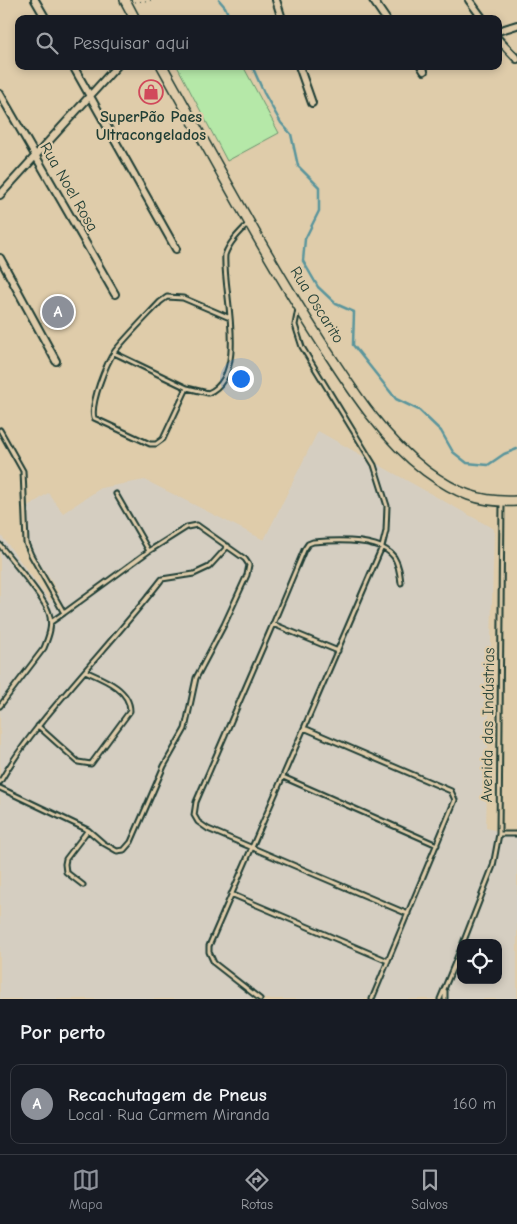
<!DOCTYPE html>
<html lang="pt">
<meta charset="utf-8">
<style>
body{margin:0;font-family:"Comic Neue",sans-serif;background:#242831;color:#f1f3f6}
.controls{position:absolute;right:15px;bottom:15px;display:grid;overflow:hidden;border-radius:10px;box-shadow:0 2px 8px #0003}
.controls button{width:45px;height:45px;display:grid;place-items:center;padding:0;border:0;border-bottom:1px solid #363941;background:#171b24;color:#f1f3f6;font:25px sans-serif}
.you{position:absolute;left:240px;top:378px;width:18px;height:18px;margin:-12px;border:4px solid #fff;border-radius:50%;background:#1a73e8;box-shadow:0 0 0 8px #1a73e833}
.badge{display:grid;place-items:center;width:32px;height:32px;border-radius:50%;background:#8c9099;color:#fff;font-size:16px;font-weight:700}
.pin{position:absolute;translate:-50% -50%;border:2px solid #fff;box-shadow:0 1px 5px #0006}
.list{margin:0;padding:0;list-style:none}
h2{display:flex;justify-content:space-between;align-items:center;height:65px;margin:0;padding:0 20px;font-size:21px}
h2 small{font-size:16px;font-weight:400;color:#9ea1a6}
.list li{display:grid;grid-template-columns:32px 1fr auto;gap:15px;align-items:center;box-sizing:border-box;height:80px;margin:0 10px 10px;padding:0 10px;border:1px solid #363941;border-radius:10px}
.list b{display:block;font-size:19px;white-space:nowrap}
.list p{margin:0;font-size:16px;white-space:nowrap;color:#9ea1a6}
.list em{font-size:16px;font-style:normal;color:#9ea1a6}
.icon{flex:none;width:28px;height:28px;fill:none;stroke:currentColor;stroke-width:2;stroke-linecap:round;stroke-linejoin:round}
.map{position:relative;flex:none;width:517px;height:999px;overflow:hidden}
.search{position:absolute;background:#171b24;box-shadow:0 2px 8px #0003;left:15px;right:15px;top:15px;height:55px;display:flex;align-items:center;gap:12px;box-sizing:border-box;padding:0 18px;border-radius:10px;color:#9ea1a6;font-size:19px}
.sheet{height:155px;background:#171b24}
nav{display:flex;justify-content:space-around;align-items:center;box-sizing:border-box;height:70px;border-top:1px solid #363941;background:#171b24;font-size:14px;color:#9ea1a6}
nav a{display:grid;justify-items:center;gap:2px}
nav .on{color:#8c9099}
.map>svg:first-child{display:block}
.built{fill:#d5cec1;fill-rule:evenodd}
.green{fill:#b5e8a8;stroke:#6a926e}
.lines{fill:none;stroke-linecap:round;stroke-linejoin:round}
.stream{stroke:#5a959c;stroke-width:2.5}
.service-casing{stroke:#1f3d34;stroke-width:7}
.minor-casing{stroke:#1f3d34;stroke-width:10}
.secondary-casing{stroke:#1f3d34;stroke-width:12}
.path{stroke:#1f3d34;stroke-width:1;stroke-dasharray:1 4;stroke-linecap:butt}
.service{stroke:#dfccaa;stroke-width:3}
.minor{stroke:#dfccaa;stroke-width:6}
.secondary{stroke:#dfccaa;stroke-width:9}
.labels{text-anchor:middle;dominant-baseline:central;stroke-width:4.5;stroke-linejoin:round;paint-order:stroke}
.poi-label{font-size:16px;font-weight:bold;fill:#1f3d34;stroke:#dfccaa}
.street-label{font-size:16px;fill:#1f3d34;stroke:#dfccaa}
</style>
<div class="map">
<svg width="517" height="999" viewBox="0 0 517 999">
<rect width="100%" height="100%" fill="#dfccaa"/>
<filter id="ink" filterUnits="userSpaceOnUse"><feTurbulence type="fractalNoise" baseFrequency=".02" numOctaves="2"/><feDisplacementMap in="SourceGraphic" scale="10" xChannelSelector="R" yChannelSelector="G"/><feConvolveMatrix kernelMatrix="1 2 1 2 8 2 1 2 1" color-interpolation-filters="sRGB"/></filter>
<g filter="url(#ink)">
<path class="built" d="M318,431l176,98 -8,299 31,8v163h-517v-465l50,67 9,-8 -30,-46 -1,-40 20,-14 15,20 38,-25 44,-8 119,60zM461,943h37v37h-37z"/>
<path class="green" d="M177,66h66l36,67 -52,28z"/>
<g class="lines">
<path class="stream" d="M219,0l6,7 5,12
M252,66l12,27 17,30 10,11 7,32 21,21v24l-14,28 -2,22 15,26 18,17 18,8 -1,33 43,54 23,11 22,21 12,21 14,11 21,2 16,-11 13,-5"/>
<g class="service-casing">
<path id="service" d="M298,309l-3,16 7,22 72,118 13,41 -1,25 -4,16 -78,181 147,63 4,9 -83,199
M230,318l-47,-20 -16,-1 -7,5c-15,16 -31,32 -45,49 -9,12 -25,53 -21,67l56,26h6l7,-5 24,-51 21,5c42,-17 14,-104 17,-138 4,-12 14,-22 23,-31
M114,353l73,35
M0,430l23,41 3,72 5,12 33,58
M0,545c11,15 45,53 49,68 4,12 0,23 -5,35l-44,58
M51,622l13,-9 85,-62 -33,-57
M273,624l31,-74 4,-6 5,-2c22,-2 67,-5 81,15 5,8 6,17 7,26
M338,651l-65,-27 -77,178 -2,13 4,7 10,7 200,85
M38,726l40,36 13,2 39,-53c0,-22 -27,-32 -45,-40
M283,777l154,68
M0,782c18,-32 42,-61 66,-89 32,-38 66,-75 96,-114l32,-5 15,-7 19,-21
M0,788l88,42 15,13 14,8 7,-1 7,-8 33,-76 21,-37 11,-51 28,-53 23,-50 2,-10 -4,-6 -48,-34 -10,2 -38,24
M499,834h18
M83,885l-17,-13 -1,-8 1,-5 22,-29
M231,894l157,67
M463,943l30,-77 6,-32 3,-332
M445,991v8
M260,999l-46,-36 -5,-11v-6l95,-218
M440,999l21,-51"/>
</g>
<g class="minor-casing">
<path id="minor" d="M35,0l11,19
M276,0l6,19
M373,0l13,19
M469,0l14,19
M498,31l19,-6
M498,39l19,20
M73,66l103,183
M299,66l13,37
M421,66l3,5
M0,94l115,200
M0,195l117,-129
M0,258l56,103"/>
</g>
<g class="secondary-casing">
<path id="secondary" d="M125,0l10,19
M162,66c52,93 102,187 159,276 30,46 61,96 105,129 30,22 53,32 91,30"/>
</g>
<path class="path" d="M135,2l19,-2"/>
<use href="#service" class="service"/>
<use href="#minor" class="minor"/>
<use href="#secondary" class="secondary"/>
</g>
</g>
<defs>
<g id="shop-ring" transform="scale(1.25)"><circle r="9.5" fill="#dfccaa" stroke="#d1495b" stroke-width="1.5"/><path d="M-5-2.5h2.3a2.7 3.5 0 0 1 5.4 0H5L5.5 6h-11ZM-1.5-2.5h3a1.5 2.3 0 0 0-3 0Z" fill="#d1495b"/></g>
</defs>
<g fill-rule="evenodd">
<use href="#shop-ring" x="151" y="92"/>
</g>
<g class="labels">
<g class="poi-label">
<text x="151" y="117">SuperPão Paes<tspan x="151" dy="18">Ultracongelados</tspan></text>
</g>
<g class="street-label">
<text transform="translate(69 187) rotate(60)">Rua Noel Rosa</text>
<text transform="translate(317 305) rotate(58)">Rua Oscarito</text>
<text transform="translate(488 725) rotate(-89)">Avenida das Indústrias</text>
</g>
</g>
</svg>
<div class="controls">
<button><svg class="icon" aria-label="locate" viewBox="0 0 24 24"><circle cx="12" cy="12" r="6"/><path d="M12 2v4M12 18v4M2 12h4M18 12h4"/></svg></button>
</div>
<div class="you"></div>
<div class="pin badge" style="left:58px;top:312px">A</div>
<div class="search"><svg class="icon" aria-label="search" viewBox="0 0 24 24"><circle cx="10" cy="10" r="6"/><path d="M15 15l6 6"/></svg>Pesquisar aqui</div>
</div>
<section class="sheet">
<h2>Por perto<small></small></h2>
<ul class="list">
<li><span class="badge">A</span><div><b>Recachutagem de Pneus</b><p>Local · Rua Carmem Miranda</p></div><em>160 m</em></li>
</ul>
</section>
<nav>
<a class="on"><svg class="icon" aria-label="map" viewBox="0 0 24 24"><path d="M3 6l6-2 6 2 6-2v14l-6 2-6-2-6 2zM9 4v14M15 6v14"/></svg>Mapa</a>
<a><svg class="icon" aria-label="directions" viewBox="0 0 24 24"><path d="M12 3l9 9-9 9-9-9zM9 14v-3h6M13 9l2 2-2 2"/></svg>Rotas</a>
<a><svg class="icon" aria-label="saved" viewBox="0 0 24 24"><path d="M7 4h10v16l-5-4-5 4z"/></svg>Salvos</a>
</nav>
